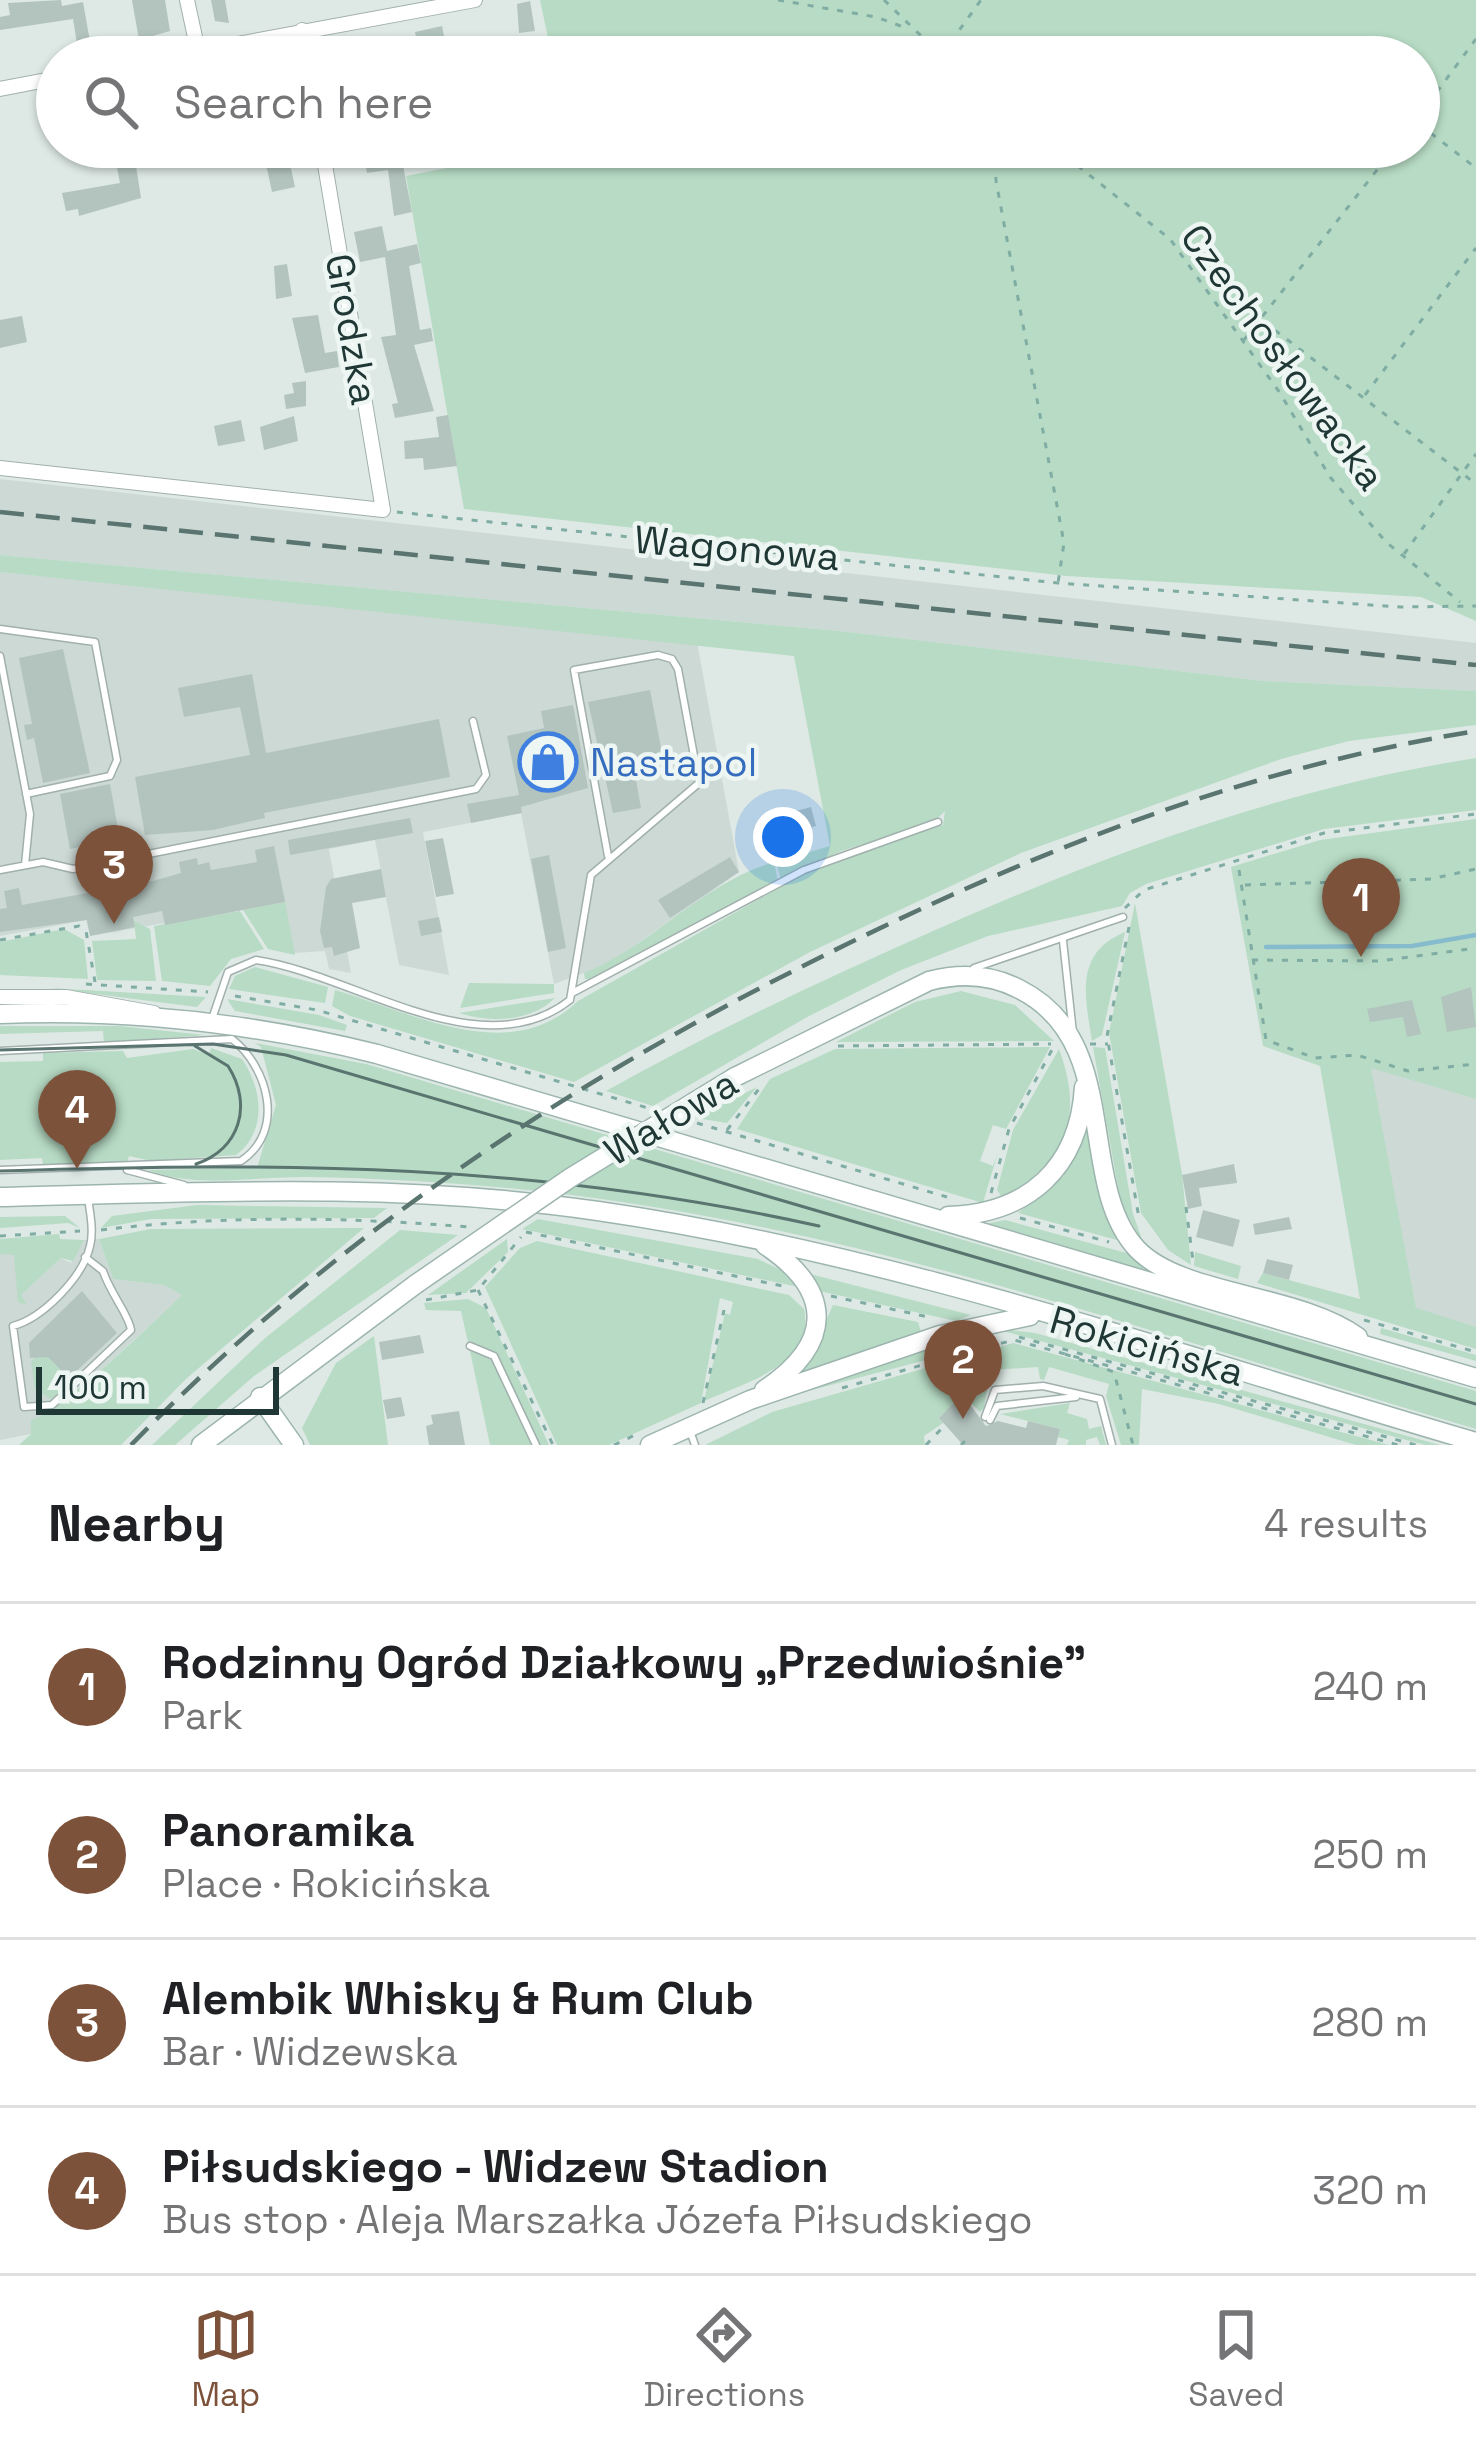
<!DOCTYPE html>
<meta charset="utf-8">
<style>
body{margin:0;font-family:"Space Grotesk",sans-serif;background:#f2f2f2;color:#202124}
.scale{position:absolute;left:36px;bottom:30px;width:243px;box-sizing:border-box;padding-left:12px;border:6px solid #203835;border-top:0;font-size:33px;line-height:42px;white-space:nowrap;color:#203835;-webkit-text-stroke:9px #eef6f3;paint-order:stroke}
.you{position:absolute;left:783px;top:837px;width:42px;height:42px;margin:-30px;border:9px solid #fff;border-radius:50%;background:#1a73e8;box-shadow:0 0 0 18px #1a73e833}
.badge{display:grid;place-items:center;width:78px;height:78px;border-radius:50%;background:#7d523a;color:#fff;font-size:39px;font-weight:700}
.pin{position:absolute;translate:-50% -99px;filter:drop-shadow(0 3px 6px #0008)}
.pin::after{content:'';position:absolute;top:63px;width:42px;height:36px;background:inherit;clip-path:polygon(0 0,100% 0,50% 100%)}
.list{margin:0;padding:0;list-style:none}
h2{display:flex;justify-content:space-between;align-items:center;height:156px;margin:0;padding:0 48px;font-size:51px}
h2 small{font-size:39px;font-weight:400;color:#757577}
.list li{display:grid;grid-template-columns:78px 1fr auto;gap:36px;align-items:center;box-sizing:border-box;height:168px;padding:0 48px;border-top:3px solid #e0e0e0}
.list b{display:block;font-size:45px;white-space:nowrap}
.list p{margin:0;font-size:39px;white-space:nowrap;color:#757577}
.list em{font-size:39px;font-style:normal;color:#757577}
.icon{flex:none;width:66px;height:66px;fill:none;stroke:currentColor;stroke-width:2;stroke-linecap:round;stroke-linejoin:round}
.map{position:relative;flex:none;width:1476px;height:1445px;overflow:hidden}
.search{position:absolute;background:#fff;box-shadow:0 3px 9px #0004;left:36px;right:36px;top:36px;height:132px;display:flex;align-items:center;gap:30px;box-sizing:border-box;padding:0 42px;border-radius:66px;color:#757577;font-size:45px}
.sheet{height:828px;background:#fff}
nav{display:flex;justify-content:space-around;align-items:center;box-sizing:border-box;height:168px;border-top:3px solid #e0e0e0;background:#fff;font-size:33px;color:#757577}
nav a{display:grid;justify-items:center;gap:6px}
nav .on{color:#7d523a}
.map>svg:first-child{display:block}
.built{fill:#ccd9d5}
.green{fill:#b7dbc4}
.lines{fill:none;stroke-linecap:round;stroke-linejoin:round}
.stream{stroke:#86bbce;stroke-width:4.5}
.building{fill:#b3c4bf}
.lane-casing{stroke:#a1b0ad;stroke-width:9}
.street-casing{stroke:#a1b0ad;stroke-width:16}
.secondary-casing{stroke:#9db5af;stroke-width:21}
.path{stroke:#7faca3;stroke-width:3;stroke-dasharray:6 9;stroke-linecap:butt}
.lane{stroke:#fff;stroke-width:6}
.street{stroke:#fff;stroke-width:14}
.secondary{stroke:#fff;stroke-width:18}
.tram{stroke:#5a7470;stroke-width:3}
.rail{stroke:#5a7470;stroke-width:4.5;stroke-dasharray:24 12;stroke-linecap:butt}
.secondary-bridge-casing{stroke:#9db5af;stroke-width:21;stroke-linecap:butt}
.secondary-bridge{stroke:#fff;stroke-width:18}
.labels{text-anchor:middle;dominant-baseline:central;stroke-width:9;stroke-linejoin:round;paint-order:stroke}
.street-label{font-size:39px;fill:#203835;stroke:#eef6f3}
.shop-label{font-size:39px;fill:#366cbe;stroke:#eef6f3;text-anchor:start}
</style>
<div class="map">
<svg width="1476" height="1445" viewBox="0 0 1476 1445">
<rect width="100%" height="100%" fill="#dee9e5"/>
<path class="built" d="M0,479l1476,164v48l-213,-10 -424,-50 -839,-76z
M0,572l697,70 42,230 -131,92 -54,20 -33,-171 -98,19 26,143 -50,-10 -24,-125 -46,9 22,124 -22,-4 -4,-18 -31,2 -10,-51 -194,34 -4,-16 -86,16z
M1370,1067l106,32v228l-60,-18z
M99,1239l14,40 51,6 19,10 -152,139 -31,6v-186h14l7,41 40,-37 10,5 13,-23z"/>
<path class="green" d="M540,0h936v621l-55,-24 -354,-21 -603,-67 -58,-333 148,-29h865v-90h-867z
M0,555l839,76 424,50 213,10v34l-127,16 -68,18 -260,94 -211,99 -236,130 -224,-66 -18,-10 3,-16c79,23 174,77 243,11l222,-125 44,-21 99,-30 2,-14 -11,11 -93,29 -60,29 -5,-18 54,-16 -36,-190 -794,-84z
M1476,758v52l-152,19 -178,55 -16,9 -8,13 -134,30 -87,34 -92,46 -156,90 -47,-15c106,-59 216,-111 327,-160 177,-78 351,-143 543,-173z
M1476,819v280l-105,-31 45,240 60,19v22l-219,-66 6,-10 97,26 -40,-233 -57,-20 -32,-179 89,-27z
M774,862l4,20 -184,97h-9l-1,-6c69,-28 118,-90 190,-111z
M285,902l10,53 -27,-6 -25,-39z
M1135,903l47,271 9,91 -23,-15 -27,-37 -32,-180z
M240,911l24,38 -33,10 -21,27 -48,-5 -8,-55z
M134,921l16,8 6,52 -59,-1 -5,-39 44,-2z
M64,929l20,11 4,39 -88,-4v-33z
M1125,932l-23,103 -10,6c-7,-45 -18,-88 33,-109z
M255,967l73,20 -3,16 -96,-14 6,-13z
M469,983l85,1v9l-94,15z
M49,988l157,9 -9,10z
M961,991l54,14 39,36 -218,1 79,-40z
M555,998c-24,24 -65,25 -96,15z
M227,999l92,16 28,10 -2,6 -110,-20z
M0,1026h119l86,9 -101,8 -1,-12 -103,3z
M255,1043l111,21 1110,327v38c-278,-81 -555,-181 -841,-225 -108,-17 -218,-25 -326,-27 -51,-1 -115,12 -162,-7l110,-2 19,-63 -15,-58z
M1050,1047l-44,82 -13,-4 -13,36 13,5 5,-14 -15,51 -246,-74 33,-50 65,-30z
M1093,1047l12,1 28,166 11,31 -23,-41z
M211,1048l31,11c20,29 26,72 -6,96l-84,6 -23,-5 -2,6 -84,3 -1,-7 -42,2v-98l43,-1v-8l80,-2 4,7 66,-9 16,6z
M1059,1049c26,71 6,111 -56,150l-6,-9 16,-60z
M757,1087l-30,36 -31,-5z
M1090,1117l31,122 -4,1 -99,-27 45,-36z
M197,1205l190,3 -13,10 -223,1 -50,9 11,-12z
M65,1216l15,12 -12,-5 -68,5v-11z
M538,1219l220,40 25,12 16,16 -277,-58z
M1005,1220l125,34 14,13 -2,5 -163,-47z
M364,1228l-177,150 -66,67h-102l12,-11v-14c28,-6 123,-98 151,-125l-18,-10 -51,-6 -14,-40 52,-10z
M400,1230l58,5 -204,141 -79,69h-23l112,-106z
M59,1234l1,5 24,1 -11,21 -12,-3 -40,37 6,10 -9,-3 -4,-47 -14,-1v-15z
M507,1239l1,13 -42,41 -38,2z
M537,1241l252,54 15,14c11,56 -60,74 -100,92l21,-88 5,2 3,-13 -13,-4 -19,105 -92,42h-52l-72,-158 35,-39z
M1195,1252l46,14 -3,13 -44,-13z
M810,1274l161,41 -15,6 -137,-30z
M468,1299l18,9 63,137h-9l-43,-92 -29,-11 -7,-31 -35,-1 -2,-7z
M833,1305l85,17 4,13 -122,40c17,-23 23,-49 33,-70z
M992,1328l43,5 405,112h-15z
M1381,1328l95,27v6l-96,-27z
M374,1336l14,109h-78l-8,-17 34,-65z
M942,1341l3,14 -137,36z
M1013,1343l376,102h-33l-137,-41 -77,-15 -3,56h-18l-15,-49 3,-12 -60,-17 -5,13 -4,-1 -2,-12 -48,3 -6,38 -4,4 -18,-18 -23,24 4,5 -19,13 1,9h-220l67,-33z
M42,1349l26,29 7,-5 1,6 -25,20 -16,-10 -4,-27z
M470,1351l23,8 39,86h-42z
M1070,1403l-3,10 20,6 2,10 12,-3 5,19h-6l-3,-8 -11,3v5h-19l2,-5 -11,-3 2,-8 -60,-15z"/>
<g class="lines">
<path class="stream" d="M1266,947l146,-1 64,-11"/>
</g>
<path class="building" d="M61,0l1,6 21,-4 8,45 -13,3 -5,-31 -73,11v-13l10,-2 -2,-12z
M132,0h33l5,31 -31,9z
M211,0h14l4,23 -14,-2z
M530,1l5,30 -16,2 -2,-29z
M442,26l5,25 -27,5 -5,-24z
M528,43l3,14h-40v-6z
M113,147h20l8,51 -62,18 -1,-7 -12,2 -4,-18 58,-10z
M362,147h31l2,9 6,-1 11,57 -18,4 -6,-46 -21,3z
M289,159l6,28 -23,5 -6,-28z
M382,226l5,25 30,-7 4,19 -12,3 11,64 11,-2 2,13 -19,4 20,66 -39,7 -3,-14 6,-1 -17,-66 15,-2 -11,-78 -25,5 -6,-30z
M287,264l5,32 -16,3 -2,-33z
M318,315l7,38 12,-2 2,16 -34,6 -13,-55z
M22,316l5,26 -27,6v-28z
M306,381v25l-20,3 -2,-14 10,-2 -2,-10z
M448,415l9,51 -33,4 -1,-12 -18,1 -1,-18 35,-4 -3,-20z
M294,416l4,25 -34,9 -4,-23z
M241,420l4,21 -27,5 -4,-20z
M63,649l27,124 -47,10 -9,-45 -7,2 -3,-15 8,-1 -13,-66z
M252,674l14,79 173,-34 11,58 -186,36 1,5 -52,12 -68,5 -10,-58 115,-22 -10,-48 -56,10 -6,-29z
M650,690l16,84 -30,6 5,28 -28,5 -25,-111z
M573,705l15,83 -67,19 1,6 -51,10 -4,-19 52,-9 -12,-59 37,-8 -3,-17z
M110,784l10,56 -50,9 -10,-55z
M811,807l5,19 -30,9 -5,-20z
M410,818l3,15 -123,22 -2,-15z
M443,838l11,56 -18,3 -11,-56z
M274,846l11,56 -120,23 -3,-14 -29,6 2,10 -45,9 -3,-16 -87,12v-23l7,-1 -3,-17 15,-3 3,17 131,-24 28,-8 -2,-11 18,-4 1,7 11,-3 2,8 46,-8 -2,-12z
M549,855l17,93 -18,4 -17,-93z
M730,857l9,15 -69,46 -12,-18z
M381,869l5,28 -34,6 8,45 -26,8 -2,-9 -8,1 -4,-17 6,-44 5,-8z
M439,917l3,15 -21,4 -3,-15z
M1471,987l5,40 -29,5 -6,-35z
M1412,1000l9,34 -14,3 -4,-20 -33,5 -3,-13z
M1234,1164l3,19 -38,5 3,18 -14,3 -6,-34z
M1203,1210l37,10 -7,27 -37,-10z
M1289,1217l3,12 -37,6 -2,-11z
M1267,1259l26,6 -4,15 -26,-7z
M82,1291l35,42 -48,45 -21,-21 -18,1 -1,-15z
M420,1335l4,18 -42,7 -3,-18z
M962,1394l24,32 12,-5 28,7 2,-7 32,8 -4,16h-93l-24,-27z
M401,1397l4,19 -18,3 -4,-19z
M459,1411l6,34h-36l-3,-19 7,-2 -2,-9z"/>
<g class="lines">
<g class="lane-casing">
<path id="lane" d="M0,629l95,13 22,118 -7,16 -84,18
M0,656l30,158 -5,51
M0,870l43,-8 30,7 403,-80 10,-14 -13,-54
M1063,941l10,92
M974,968l149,-51
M572,993l232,-123 134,-48
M212,1019l16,-47 28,-12c97,14 225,110 314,40l21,-125 108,-92 -21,-114 -6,-10 -14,-4 -84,15 34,186
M0,1051l232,-12c36,28 54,92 9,122l-241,9
M127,1170l57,15
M85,1257l18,14c7,22 26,44 28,59l-79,75 -28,2 -11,-81c30,-8 70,-49 77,-80 4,-15 0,-33 -2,-48
M470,1346l24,10 42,89
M985,1417l10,-27 48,-4 57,13 12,46
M990,1420l7,-14 79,-9
M690,1431l5,14"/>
</g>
<g class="street-casing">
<path id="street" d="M187,0l11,51
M302,30l5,27
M167,57l308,-57
M0,89l57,-11
M0,468l383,42 -61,-363
M0,997h66l88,16"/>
</g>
<g class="secondary-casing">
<path id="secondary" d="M0,1014c128,-5 253,9 377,40l1099,324
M735,1077l194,-96c31,-8 61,-7 90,8 105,52 56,193 118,260 45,47 160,44 221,88
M0,1197c200,-5 400,-15 598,14 299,43 589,147 878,231
M948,1216c80,-2 131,-48 136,-129
M764,1390c69,-46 71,-98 1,-145
M260,1397l34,48
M201,1445l215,-161
M650,1445l100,-45 190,-65 90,-19"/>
</g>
<path class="path" d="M778,0l98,17 33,12
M884,0l59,57
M942,54l39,-54
M1419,116l57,-77
M1419,124l57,44
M995,147l1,34 68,362 -6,40
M1054,147l116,92 110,154 50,84 56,65 74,60
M1263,321l213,163
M1244,340l151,-193
M1365,395l111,-147
M397,512l661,71 342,24 76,-1
M1404,554l72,-100
M1239,870l27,170 49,18 42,-3 51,16 68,-7
M1245,885l186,-6 45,-10
M1125,908l19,-18 180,-57 152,-19
M1129,927l-22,109 32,182
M0,940l79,-14 7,5 9,51
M1252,960l128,1 96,-13
M86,984l122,8
M235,996l82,14 331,98
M1090,1044h18
M838,1046l213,-2
M697,1123l250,74
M727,1130l35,-45
M991,1193l18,-64 44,-81
M1186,1207l7,54
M1020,1218l89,24
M101,1230c122,-15 245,-13 368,-3
M526,1232l261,55
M0,1236l80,-5
M478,1290l75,155
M831,1296l102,22
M426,1300l52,-10 43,-53
M1364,1320l112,32
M1019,1337l397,108
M972,1351l42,-11 384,105
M1065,1354l49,18 19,73
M842,1388l129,-37
M703,1403l21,-93
M614,1445l23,-11
M926,1445l19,-20
M961,1445l4,-4"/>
<use href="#lane" class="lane"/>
<use href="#street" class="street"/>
<use href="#secondary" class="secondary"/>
<path class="tram" d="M195,1046l33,20c25,39 12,83 -32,98
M0,1050l213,-6 73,11 1190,349
M0,1171c288,-9 535,-8 819,55"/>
<path class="rail" d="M0,512l1476,153
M131,1445c218,-224 478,-389 760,-522 188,-89 379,-159 585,-192"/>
<g class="secondary-bridge-casing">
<path id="secondary-bridge" d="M416,1284l154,-106 165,-101"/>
</g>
<use href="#secondary-bridge" class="secondary-bridge"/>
</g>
<defs>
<g id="shop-ring" transform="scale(3)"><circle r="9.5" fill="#eef6f3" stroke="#3f7fe0" stroke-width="1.5"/><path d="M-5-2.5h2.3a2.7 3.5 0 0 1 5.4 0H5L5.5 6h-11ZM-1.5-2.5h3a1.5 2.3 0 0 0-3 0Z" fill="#3f7fe0"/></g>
</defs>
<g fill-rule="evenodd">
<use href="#shop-ring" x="548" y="762"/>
</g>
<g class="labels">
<g class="street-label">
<text transform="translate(352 329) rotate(80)">Grodzka</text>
<text transform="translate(1283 357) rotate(54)">Czechosłowacka</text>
<text transform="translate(737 548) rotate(5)">Wagonowa</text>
<text transform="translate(671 1117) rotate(-31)">Wałowa</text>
<text transform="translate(1147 1346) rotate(16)">Rokicińska</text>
</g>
<g class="shop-label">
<text x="590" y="762">Nastapol</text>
</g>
</g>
</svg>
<div class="scale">100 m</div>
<div class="you"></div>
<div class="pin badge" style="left:1361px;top:957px">1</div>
<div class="pin badge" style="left:963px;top:1419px">2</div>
<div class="pin badge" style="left:114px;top:924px">3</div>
<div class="pin badge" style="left:77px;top:1169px">4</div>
<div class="search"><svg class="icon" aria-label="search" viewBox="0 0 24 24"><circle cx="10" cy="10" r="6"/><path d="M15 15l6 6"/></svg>Search here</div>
</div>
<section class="sheet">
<h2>Nearby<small>4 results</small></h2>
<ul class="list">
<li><span class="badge">1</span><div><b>Rodzinny Ogród Działkowy „Przedwiośnie”</b><p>Park</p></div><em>240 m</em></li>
<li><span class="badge">2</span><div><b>Panoramika</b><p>Place · Rokicińska</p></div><em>250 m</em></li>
<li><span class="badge">3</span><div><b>Alembik Whisky &amp; Rum Club</b><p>Bar · Widzewska</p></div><em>280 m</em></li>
<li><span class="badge">4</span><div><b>Piłsudskiego - Widzew Stadion</b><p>Bus stop · Aleja Marszałka Józefa Piłsudskiego</p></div><em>320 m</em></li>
</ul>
</section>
<nav>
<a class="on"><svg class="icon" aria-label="map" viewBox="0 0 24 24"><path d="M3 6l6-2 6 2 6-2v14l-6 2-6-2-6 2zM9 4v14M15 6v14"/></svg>Map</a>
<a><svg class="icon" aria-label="directions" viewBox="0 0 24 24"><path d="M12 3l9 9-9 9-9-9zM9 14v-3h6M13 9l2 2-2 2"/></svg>Directions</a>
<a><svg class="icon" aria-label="saved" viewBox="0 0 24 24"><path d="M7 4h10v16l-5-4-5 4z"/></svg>Saved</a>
</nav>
